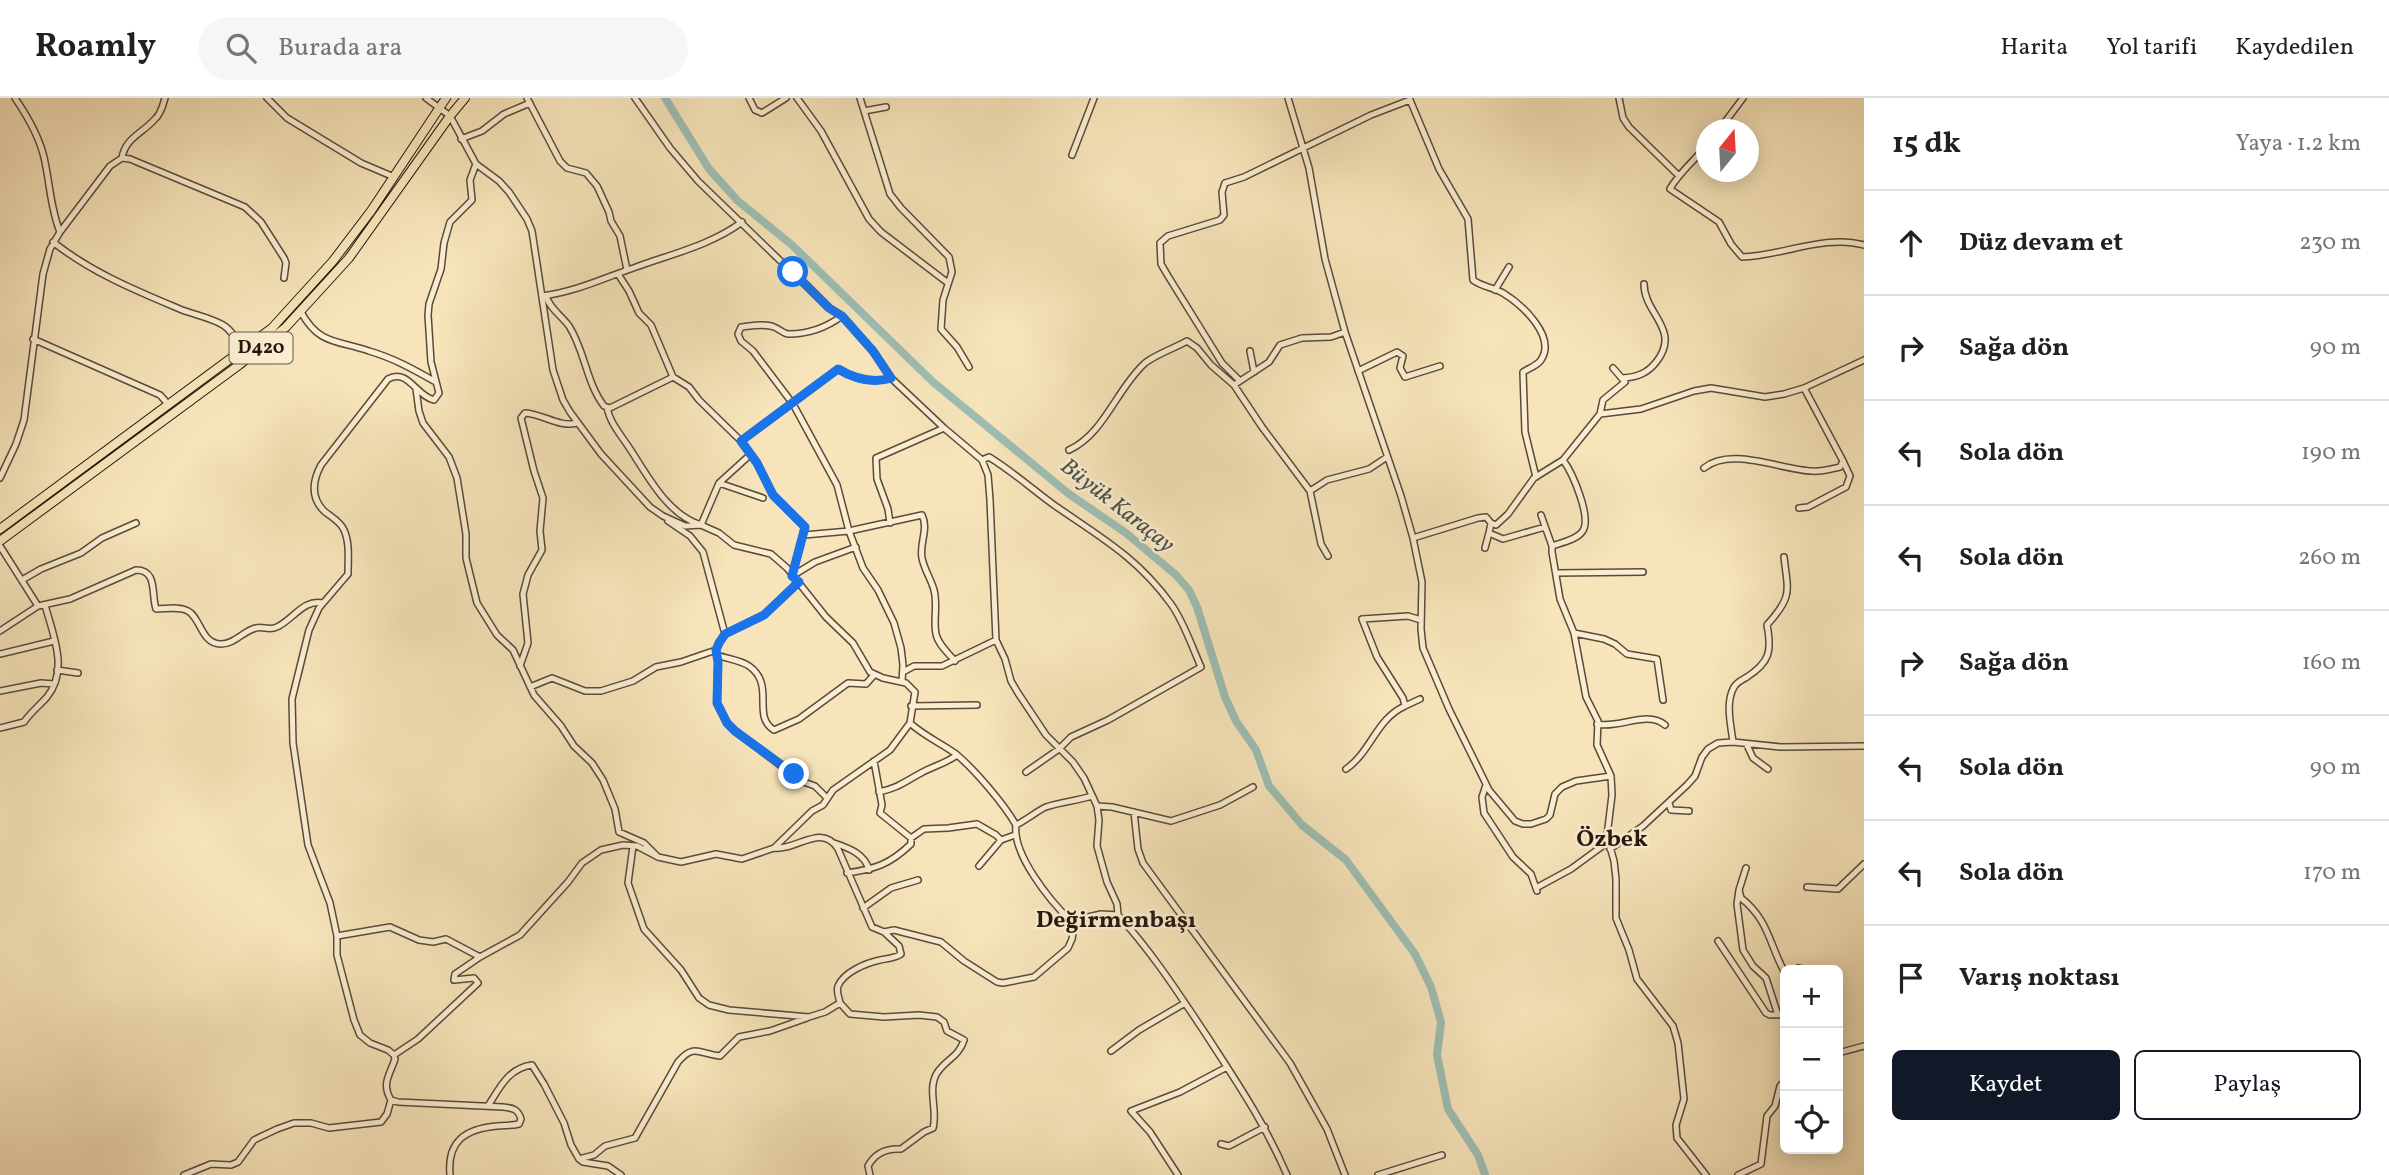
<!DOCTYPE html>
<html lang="tr">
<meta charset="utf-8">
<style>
body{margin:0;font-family:Vollkorn,serif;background:#f6f6f6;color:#202124}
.controls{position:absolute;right:21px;bottom:21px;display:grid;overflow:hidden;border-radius:10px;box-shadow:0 4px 18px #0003}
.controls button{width:63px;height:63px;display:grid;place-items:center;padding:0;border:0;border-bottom:2px solid #e0e0e0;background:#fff;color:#202124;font:35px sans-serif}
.compass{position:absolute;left:1696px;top:21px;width:63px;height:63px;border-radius:50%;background:#fff;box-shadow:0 4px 18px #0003;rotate:18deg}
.stop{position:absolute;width:21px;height:21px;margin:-16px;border:5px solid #1a73e8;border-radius:50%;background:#fff}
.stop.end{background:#1a73e8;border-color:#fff;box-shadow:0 2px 7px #0008}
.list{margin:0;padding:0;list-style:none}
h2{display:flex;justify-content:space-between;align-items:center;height:91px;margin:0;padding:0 28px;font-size:30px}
h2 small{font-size:23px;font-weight:400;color:#757577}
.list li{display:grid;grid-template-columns:46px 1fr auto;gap:21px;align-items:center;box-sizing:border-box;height:105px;padding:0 28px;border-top:2px solid #e0e0e0}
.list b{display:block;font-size:26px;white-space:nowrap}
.list em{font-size:23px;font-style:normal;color:#757577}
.actions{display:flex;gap:14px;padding:21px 28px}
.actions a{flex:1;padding:16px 0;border:2px solid #111827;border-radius:10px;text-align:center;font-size:24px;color:#111827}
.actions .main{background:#111827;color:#fff}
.icon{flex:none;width:38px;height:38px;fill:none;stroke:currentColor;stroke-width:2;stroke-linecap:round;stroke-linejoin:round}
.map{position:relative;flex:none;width:1864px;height:1077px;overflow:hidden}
header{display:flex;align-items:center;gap:42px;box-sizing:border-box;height:98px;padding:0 35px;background:#fff;border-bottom:2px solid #e0e0e0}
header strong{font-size:33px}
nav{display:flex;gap:38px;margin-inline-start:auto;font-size:24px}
.search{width:490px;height:63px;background:#f6f6f6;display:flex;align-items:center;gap:18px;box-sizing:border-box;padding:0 24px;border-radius:38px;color:#757577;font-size:26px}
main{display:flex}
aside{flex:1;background:#fff}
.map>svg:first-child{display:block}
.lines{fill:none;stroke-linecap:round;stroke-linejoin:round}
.river{stroke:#9dbeb3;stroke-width:8}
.minor-casing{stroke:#594b39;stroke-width:8}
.highway-casing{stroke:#24180e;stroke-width:10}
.minor{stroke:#faedd2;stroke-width:5}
.highway{stroke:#f7e4ba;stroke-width:8}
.route{stroke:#1a73e8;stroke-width:9}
.labels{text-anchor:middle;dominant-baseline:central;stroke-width:5;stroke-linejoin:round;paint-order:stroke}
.shield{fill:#faedd2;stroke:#645849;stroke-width:2}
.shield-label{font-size:19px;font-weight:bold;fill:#24180e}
.water-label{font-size:23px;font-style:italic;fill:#4e5248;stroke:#faedd2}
.quarter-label{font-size:24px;font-weight:bold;fill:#24180e;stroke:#faedd2}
</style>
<header>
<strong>Roamly</strong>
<div class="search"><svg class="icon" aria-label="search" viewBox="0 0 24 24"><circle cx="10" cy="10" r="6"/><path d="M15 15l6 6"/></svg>Burada ara</div>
<nav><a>Harita</a><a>Yol tarifi</a><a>Kaydedilen</a></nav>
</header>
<main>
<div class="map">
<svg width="1864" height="1077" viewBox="0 0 1864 1077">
<rect width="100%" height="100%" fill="#f7e4ba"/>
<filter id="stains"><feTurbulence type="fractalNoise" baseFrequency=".00286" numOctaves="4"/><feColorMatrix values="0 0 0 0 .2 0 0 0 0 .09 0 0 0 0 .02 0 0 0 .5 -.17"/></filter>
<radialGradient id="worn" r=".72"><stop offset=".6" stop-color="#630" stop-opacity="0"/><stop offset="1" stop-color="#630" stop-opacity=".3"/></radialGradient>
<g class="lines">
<path class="river" d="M665,0l44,71 29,32 54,44 141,137 136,112 57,39 50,42 13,15 8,17 28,90 11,24 20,29 13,36 33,39 44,35 69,94 16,33 10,35 -4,33 11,54 30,46 7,20"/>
<g class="minor-casing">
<path id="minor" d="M267,0l20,20 74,45 33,14
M426,0l24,18 26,48 23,17 10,11 18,27 5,12 21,139 10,30 7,12 31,42 49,53 13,9 22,10 16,-1 18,8 15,12 37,9 16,14 39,49 27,26 17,29 13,6 23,5 9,9 -5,31c14,13 31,20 46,31 19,16 48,50 60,71 -4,29 34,76 55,96l30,-7 17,1c34,37 61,79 89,121 31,48 57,86 80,139
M527,0l33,63 7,7 19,5 11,13 12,26 2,9 9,15 7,34
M635,0l35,50 28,33 131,127 13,8 31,35 18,27 53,50 38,32 6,15 2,25 6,140 9,19 6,22 7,12 28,42 27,27 11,16 13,28 2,14 -2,26 10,36 10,22 1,11
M749,0l6,12 7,3 24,-15
M797,0l24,33 48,88 12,13 67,51
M860,0l30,96 11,14 48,49 3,15 -9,28 -2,29 16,18 12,20
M1288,0l21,70 16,91 20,73 56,164 12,42 9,44 -1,47 2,19 26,61 40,81 26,31 8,3h8l15,-5 4,-4 5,-21 7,-7 14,-6 35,-5
M1619,0l4,20 6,9 50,49
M864,13l22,-4
M1719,32l24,-32
M461,41l21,-8 22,-17 26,-11
M1706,48c-11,14 -28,28 -36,43l49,33 12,22 11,13c40,-1 82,-23 122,-12
M1072,57l22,-57
M122,60c3,-20 21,-25 33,-39 6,-5 8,-14 10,-21
M60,134l50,-66 12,-8 8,1 115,48 16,15 23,36 2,5 -2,15
M53,144c39,31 84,49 129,68 14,5 29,8 41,15 9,5 15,17 20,26
M618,176l11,17 10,22 12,12 22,52 16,10 10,13 42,41 16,22 16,32 32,32 -13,49
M1495,192l14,-23
M542,198c33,-4 62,-18 94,-29 36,-13 75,-22 106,-45
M546,198c4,13 15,19 23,30 16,25 17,56 35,80l6,2 63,-31
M301,214c18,33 36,28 68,39 24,7 44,18 65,30
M842,218c-15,11 -34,18 -53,18 -6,0 -9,-5 -15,-7 -9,-4 -23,-1 -33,0l-3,7 3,7 12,10 40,53 44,81 12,46 14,37 15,22 16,33 7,25 2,17 -1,17
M33,241l127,56 9,10
M1250,253l4,21
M1358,273l39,-19 6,4 -3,12 5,9 35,-11
M1623,280c15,-1 25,-5 34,-17 24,-32 -13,-47 -13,-77
M1240,283l-18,-18 -54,-87 -7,-12 -1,-21 8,-7 52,-16 4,-5 -2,-23 3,-9 19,-6 127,-62 39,-15 29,69 29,50 5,61c9,7 20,7 30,13 18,11 54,43 38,67 -4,6 -12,8 -18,12l2,60 11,45
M1234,287l28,42 48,64 11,53 7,12
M416,291l3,22 4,12 26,34 8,21 9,56v24l11,45 20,32 16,15 21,45 27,31 13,20 18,17 11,17 12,29 4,23 25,11 14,14
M607,309c2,14 13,27 21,39 19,28 38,68 73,79l18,-42 32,-29
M1600,316l41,-5 53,-18 17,-3 54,9 19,-3 20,-6 60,-28
M741,343l97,-72c17,10 34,15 53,9
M1069,352c35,-16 47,-60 75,-86 8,-8 31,-16 43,-23l10,7 14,17 23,20 35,-23 11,-17 22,-7 29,-1 14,-5
M982,362l7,-3c23,14 43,32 65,48 46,32 83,52 117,99 13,18 21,43 30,63l-93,53 -37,17 -12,12 -33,23
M1563,362c9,12 30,59 19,72 -6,8 -22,11 -30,14v6l8,47 14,34 12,64 12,24 -1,24 14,31 1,19 -5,41 7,25 2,18v39l13,32 8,29 36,47 5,17 6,56 -8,26 1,13 29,37
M1704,370c27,-22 77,2 108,3 10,1 18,-2 28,-4l3,-6 -39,-73
M0,380l16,-34 8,-24 19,-146 7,-25 10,-17c-9,-22 -10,-46 -15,-70 -4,-22 -17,-45 -30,-64
M719,385l44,15
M1310,393l17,-11 42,-11 18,-12
M1799,410l9,-1 38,-20 4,-11 -7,-15
M1541,417l11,31
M668,423l22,15 13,16 22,82
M890,425l-2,-14 -11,-30 -1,-21 68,-30
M1491,425l-2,10 14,6 42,-12
M804,437l45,-4 73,-16c7,14 -3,29 0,43 2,11 9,21 12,32 4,15 -1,31 2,44 2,10 12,19 19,27
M1413,440l65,-20 8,-1 5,6 5,2 12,-11 26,-36 29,-18 37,-46 3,-14 22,-18 -12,-14
M0,448l38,60
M1485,450l4,-15
M1556,475l87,-1
M792,478l23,-14 41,-15
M22,482l19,-11 40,-16 21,-15 34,-15
M798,484l-34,33 -39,19 -6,9 -3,7 2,12 -1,41 10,20 8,8 66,50 14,5 12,12
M0,533l38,-25 32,-7 66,-29c22,0 15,24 20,39 10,0 23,-3 32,2 13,7 13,33 33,33 14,0 22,-13 35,-16 7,-2 13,3 21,-1 17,-8 26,-28 46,-24
M1574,535l30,6 11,5 12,10 30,5 6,41
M0,556l54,-13
M717,557c10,4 23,5 32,11 27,19 2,50 25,64l25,-11 49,-36 18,1 8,-9
M520,568l8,-23 -5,-49 5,-19 14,-25 -2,-19 3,-33 -9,-27 -13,-53 4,-5c18,1 35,15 52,10
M57,572l21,3
M903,574l11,-6h28l54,-26
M530,589l22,-9 33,13h16l32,-10 23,-14 25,-5 35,-12
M0,593l41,-8 13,1
M911,608l66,-1
M1405,608l15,-7
M910,625l-20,27 -57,40 -10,15 -11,6 -38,37c22,3 48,-26 64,1l34,78 12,5 10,-2 47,12 23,19 33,21 6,1 31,-6 34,-29 4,-9 3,-18
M1597,626c22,5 50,-14 68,1
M0,630l24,-6c7,-10 15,-16 23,-25 22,-27 6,-62 -2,-92
M1733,644c-2,-17 -8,-39 1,-55 3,-5 8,-7 13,-10 23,-15 25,-26 20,-52 26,-29 21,-33 17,-68
M1747,647l6,13 15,11
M874,663l8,44 -2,8 31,25 13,-9 24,-1 29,-4 19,11 5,5 14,-5
M1346,671c25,-17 30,-50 59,-63l-2,-8 -26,-41 -15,-38 46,-3 13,4
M1486,687l-4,12 2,16 29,44 18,17 6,17
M879,694c19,-4 25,-10 42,-19 12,-7 24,-9 36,-18
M1669,705l2,7 18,1
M1097,708l15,1 59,14 49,-16 33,-18
M1134,714l4,37 5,14 147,200 37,66 18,46
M1016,727c9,-4 24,-16 30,-18 15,-5 30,-6 46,-11
M834,745c15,5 31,11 35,27
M633,748l-5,37 16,46 37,41 18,28 10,7 20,5 80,7 16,-5 15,-9c-1,-6 -4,-11 -2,-17 6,-14 28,-23 42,-26 7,-2 14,-1 21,-6l-2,-8 -15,-14
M1610,751l33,-23 44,-41 8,-9 7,-19 6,-8 10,-6 15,-1 48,5 83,-1
M979,768l22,-26
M1746,770l-7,22 2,8c28,22 28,46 44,75
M847,775c29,-4 43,-9 64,-29v-6
M1807,789l31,2 26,-25
M1536,790l35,-19 37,-27
M1739,792l-2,14 6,46 10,16 13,12 12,37
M863,810l28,-20 27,-8
M337,838l53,-9 29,13 14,2 13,-3 34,18
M1718,843l48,72 4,2 15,-1
M1796,872l2,-2 8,2
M840,905l10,11 34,3 35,-2 18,2 7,5 3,9 17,9c-5,17 -18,19 -27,33 -10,16 1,38 -4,55l-9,4 -23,17c-15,-1 -26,4 -33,17l2,9
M1111,953l28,-21 46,-27
M1838,955l26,-7
M394,957l24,-16 60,-56 -4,-5 -20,2 1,-6 25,-17 40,-22 48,-53 14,-19 19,-13 22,-5 14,1 21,11 23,5 35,-8 26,5 32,-11
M488,1008c11,-17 20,-38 44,-41l12,19 20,39 7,22 8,14 4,3 25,4 13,9
M1221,1046l8,2 36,-19
M579,1061l15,-4 11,-9 30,-8 43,-76c16,-19 21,-8 42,-6l19,-19 31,-6 37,-13
M184,1077l27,-11 20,1 7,-3 16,-22 23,-11 17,-6h17l18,5 52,-6 6,-8 4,-14
M450,1077c-3,-33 14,-46 47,-49 8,-1 14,0 22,-2l2,-5c-3,-10 -8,-11 -18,-12l-105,-5 -7,-2c-10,-17 -1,-25 4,-41l-1,-4 -6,-5 -18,-7 -10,-8 -6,-15 -17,-65v-19l-7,-33 -22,-58 -15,-102 -1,-44 17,-69 10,-22 29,-34c0,-14 2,-31 -4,-44 -4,-9 -13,-13 -20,-19 -14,-14 -11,-31 -3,-46l67,-86c20,-11 28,17 46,21l5,-7 -8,-31 -3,-47 1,-11 12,-35 3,-26 6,-21 22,-22 -2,-20 6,-16
M1178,1077l-28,-43 -19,-21 49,-19 47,-25
M1378,1077l64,-20
M1738,1077l23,-11 6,-48 8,-10 5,-20 5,-5"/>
</g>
<g class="highway-casing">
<path id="highway" d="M0,431l272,-201 61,-67 38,-50 75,-113
M0,443l239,-176 47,-38 63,-69 101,-142 15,-18"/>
</g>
<use href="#minor" class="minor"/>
<use href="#highway" class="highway"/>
</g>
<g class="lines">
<path class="route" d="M793,174l36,36 13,8 31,35 18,27c-19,6 -36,1 -53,-9l-97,72 16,22 16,32 32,32 -13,49 7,6 -35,33 -39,19 -6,9 -3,7 2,12 -1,41 10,20 8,8 59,43"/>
</g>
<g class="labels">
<rect class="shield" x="229.5" y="234.5" width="63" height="31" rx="5"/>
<g class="shield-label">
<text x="261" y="250">D420</text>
</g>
<g class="water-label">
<text transform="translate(1117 408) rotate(38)">Büyük Karaçay</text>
</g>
<g class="quarter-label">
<text x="1612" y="742">Özbek</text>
<text x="1116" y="823">Değirmenbaşı</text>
</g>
</g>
<rect width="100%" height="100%" filter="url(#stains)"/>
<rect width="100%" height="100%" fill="url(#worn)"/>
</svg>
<div class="controls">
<button>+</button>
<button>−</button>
<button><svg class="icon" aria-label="locate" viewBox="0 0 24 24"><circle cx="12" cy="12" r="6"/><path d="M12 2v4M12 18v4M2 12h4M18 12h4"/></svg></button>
</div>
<svg class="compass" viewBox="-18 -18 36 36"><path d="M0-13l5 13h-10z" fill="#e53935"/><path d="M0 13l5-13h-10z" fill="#757577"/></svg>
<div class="stop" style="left:793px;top:174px"></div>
<div class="stop end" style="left:794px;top:676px"></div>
</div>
<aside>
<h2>15 dk<small>Yaya · 1.2 km</small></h2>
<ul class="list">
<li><svg class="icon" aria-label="ahead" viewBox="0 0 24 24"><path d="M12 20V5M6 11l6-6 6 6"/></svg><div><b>Düz devam et</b></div><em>230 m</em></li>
<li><svg class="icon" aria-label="right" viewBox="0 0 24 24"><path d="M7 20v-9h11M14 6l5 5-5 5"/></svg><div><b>Sağa dön</b></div><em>90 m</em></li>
<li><svg class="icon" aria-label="left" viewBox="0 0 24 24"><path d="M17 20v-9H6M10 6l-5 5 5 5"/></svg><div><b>Sola dön</b></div><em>190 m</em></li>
<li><svg class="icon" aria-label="left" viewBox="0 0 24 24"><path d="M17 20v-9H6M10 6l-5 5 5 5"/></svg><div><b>Sola dön</b></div><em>260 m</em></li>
<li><svg class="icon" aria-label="right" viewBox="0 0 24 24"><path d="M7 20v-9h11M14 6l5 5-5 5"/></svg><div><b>Sağa dön</b></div><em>160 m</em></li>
<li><svg class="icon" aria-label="left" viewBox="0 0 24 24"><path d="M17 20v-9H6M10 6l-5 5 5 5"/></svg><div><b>Sola dön</b></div><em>90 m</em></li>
<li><svg class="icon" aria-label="left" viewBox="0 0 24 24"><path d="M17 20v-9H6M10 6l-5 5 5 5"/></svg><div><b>Sola dön</b></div><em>170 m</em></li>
<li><svg class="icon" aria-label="arrive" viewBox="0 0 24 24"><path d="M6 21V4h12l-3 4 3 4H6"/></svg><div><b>Varış noktası</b></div></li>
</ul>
<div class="actions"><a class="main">Kaydet</a><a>Paylaş</a></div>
</aside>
</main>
